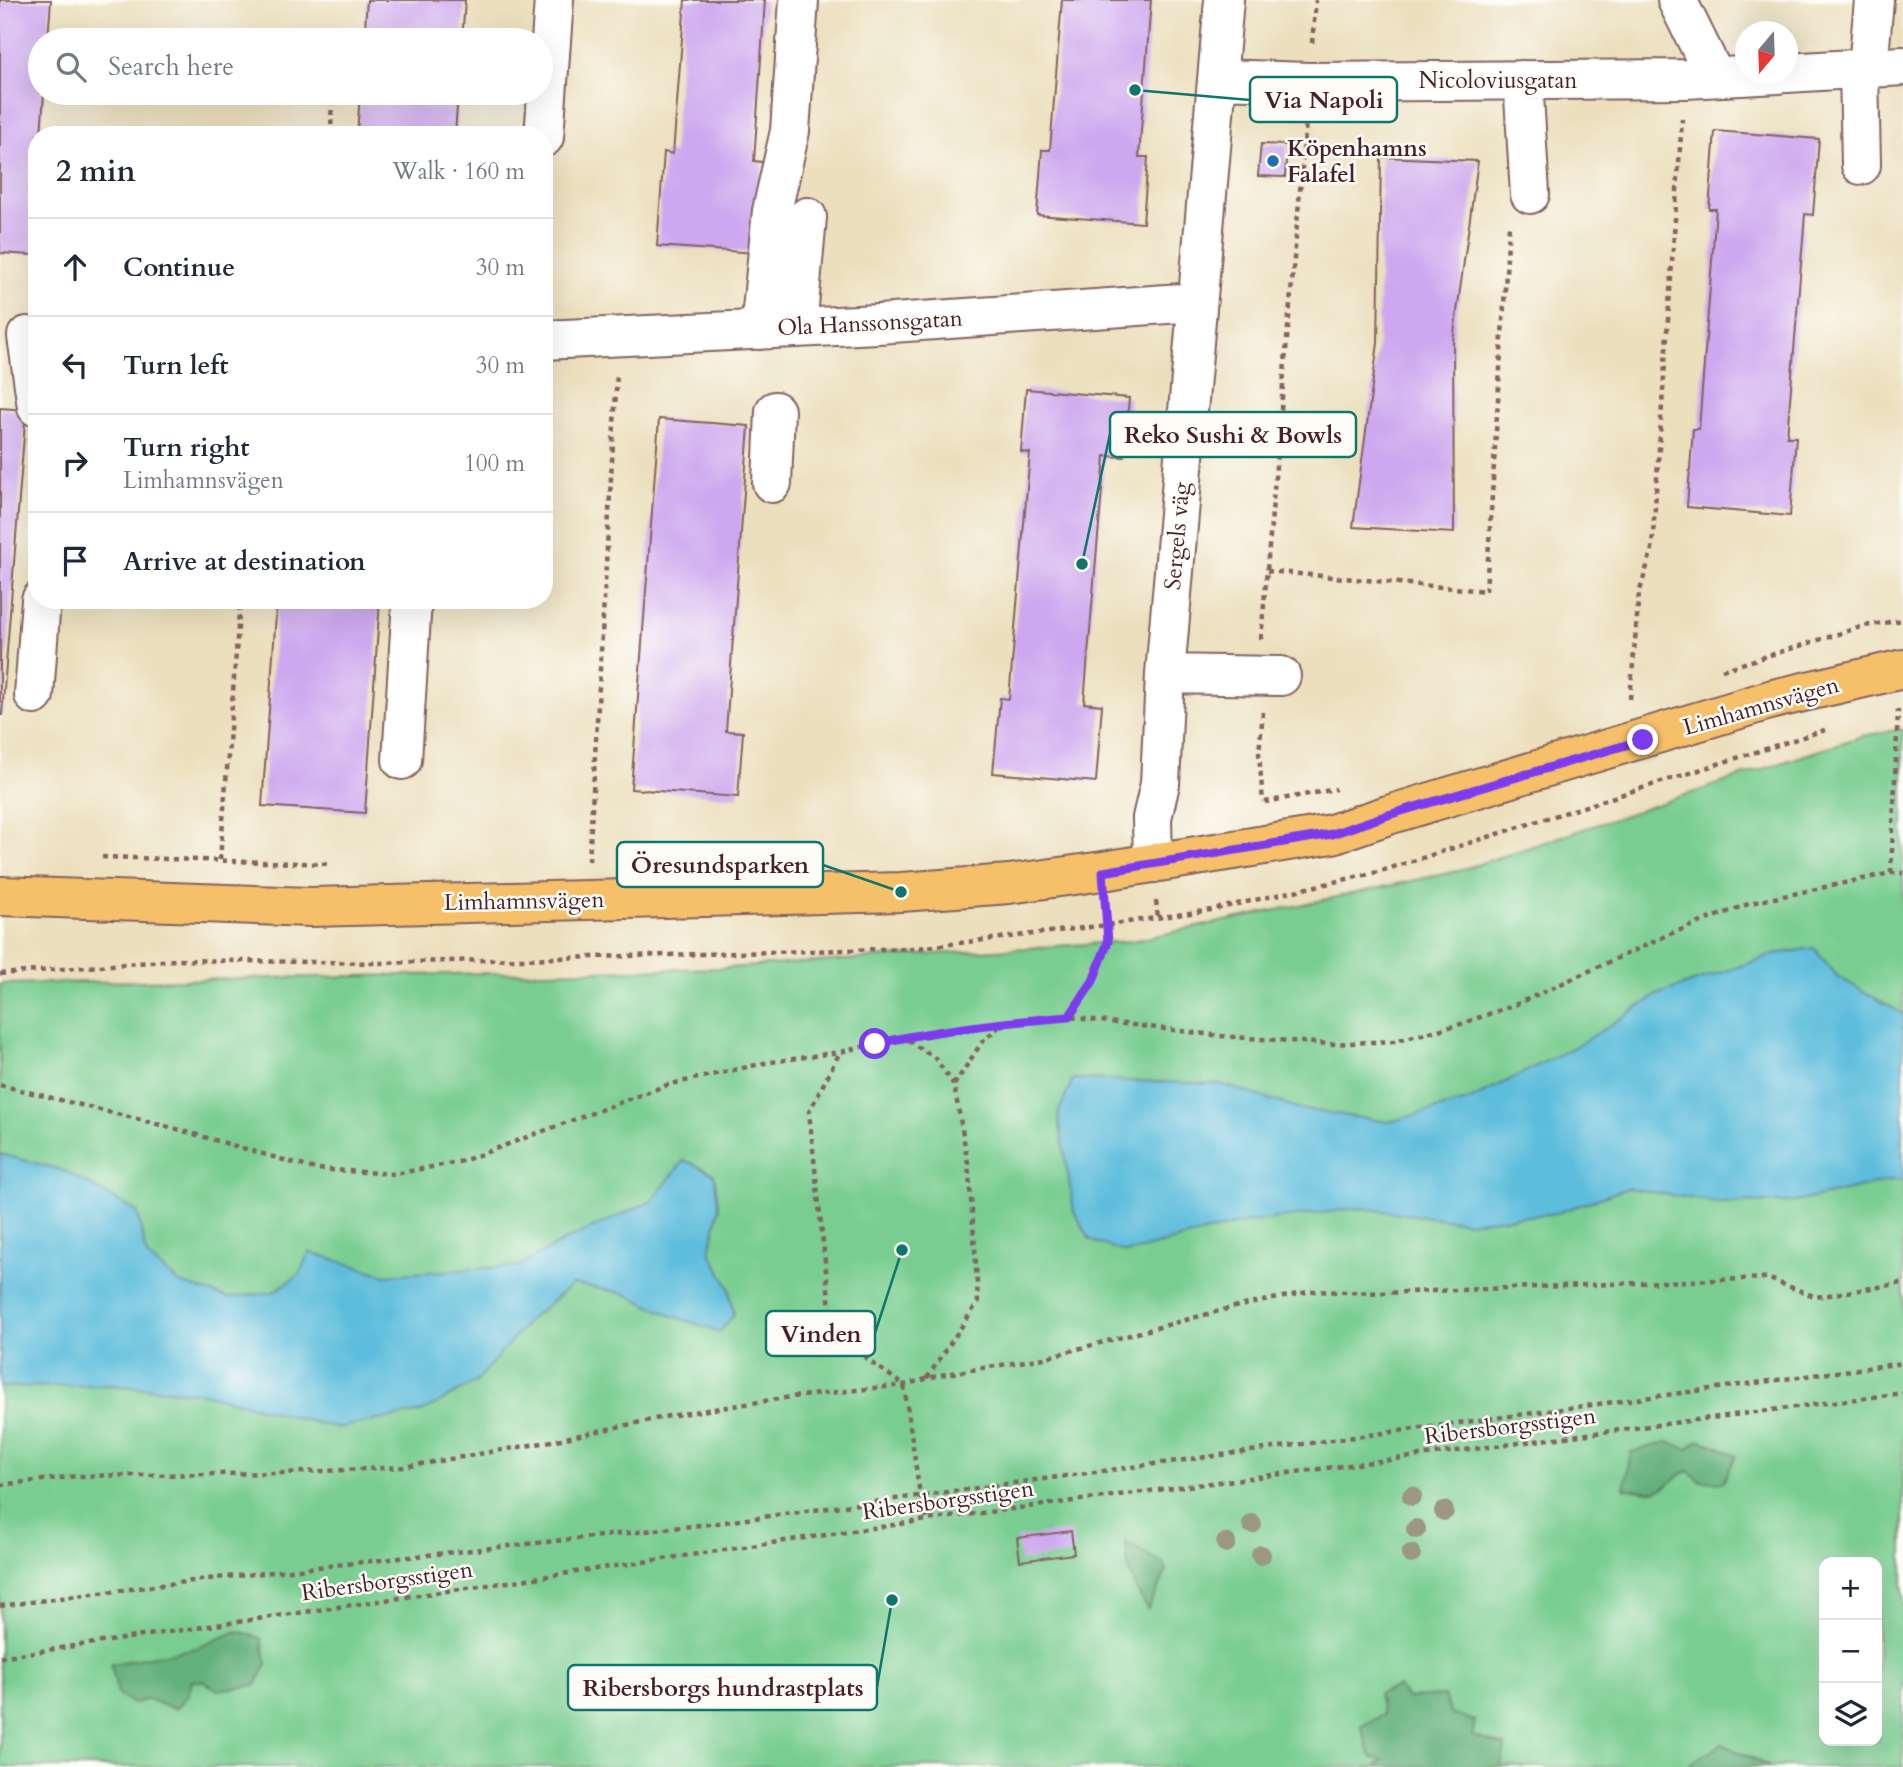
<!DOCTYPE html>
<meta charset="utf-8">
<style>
body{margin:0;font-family:Cardo,serif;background:#f6f6f7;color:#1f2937}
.controls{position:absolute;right:21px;bottom:21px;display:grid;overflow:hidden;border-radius:14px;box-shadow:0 7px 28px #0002}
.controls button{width:63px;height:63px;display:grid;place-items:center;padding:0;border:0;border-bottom:2px solid #e0e1e3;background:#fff;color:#1f2937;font:35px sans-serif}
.compass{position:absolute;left:1735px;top:21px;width:63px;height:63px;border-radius:50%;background:#fff;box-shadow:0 7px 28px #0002;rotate:199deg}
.stop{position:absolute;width:21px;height:21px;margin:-16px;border:5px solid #7c3aed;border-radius:50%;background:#fff}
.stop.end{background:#7c3aed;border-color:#fff;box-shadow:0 2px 7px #0008}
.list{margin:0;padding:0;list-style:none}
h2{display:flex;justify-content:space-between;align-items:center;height:91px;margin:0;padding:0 28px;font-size:30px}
h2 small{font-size:23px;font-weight:400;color:#747a83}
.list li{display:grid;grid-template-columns:46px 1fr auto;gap:21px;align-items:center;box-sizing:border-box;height:98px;padding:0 28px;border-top:2px solid #e0e1e3}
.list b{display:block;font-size:26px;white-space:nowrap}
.list p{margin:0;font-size:23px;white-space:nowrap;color:#747a83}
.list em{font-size:23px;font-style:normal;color:#747a83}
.icon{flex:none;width:38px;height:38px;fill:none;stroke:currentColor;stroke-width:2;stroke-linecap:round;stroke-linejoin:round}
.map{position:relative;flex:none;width:1903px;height:1767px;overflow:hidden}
.search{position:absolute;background:#fff;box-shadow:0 7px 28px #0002;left:28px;top:28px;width:525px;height:77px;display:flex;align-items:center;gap:18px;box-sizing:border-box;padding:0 24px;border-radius:38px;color:#747a83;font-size:26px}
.panel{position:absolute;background:#fff;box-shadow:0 7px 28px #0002;left:28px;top:126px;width:525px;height:483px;border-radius:28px}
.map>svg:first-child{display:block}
.green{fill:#79cd90;stroke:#62765e;stroke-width:2;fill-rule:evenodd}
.forest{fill:#62b07a;stroke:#566852;stroke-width:2}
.water{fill:#5dbddc;stroke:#546e84;stroke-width:2}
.building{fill:#cda7ef}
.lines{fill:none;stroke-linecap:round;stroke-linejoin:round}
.minor-casing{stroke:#83625e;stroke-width:42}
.major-casing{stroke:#83625e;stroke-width:42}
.path{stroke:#83625e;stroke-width:4.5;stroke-dasharray:5 5;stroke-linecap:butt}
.minor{stroke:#fff;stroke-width:38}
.major{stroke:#f6c06b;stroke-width:38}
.tree{fill:#9c9780}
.route{stroke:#7c3aed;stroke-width:9}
.poi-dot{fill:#1f6fb2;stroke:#fdfcf7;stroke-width:2.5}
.labels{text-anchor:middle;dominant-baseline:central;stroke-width:5;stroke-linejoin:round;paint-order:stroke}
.street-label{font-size:23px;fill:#4a1f2b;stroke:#fdfcf7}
.poi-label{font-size:23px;font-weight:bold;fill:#4a1f2b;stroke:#fdfcf7;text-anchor:start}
.leader{fill:none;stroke:#0f766e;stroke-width:2.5}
.callout-dot{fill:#0f766e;stroke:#fdfcf7;stroke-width:2.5}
.callout{fill:#fdfcf7;stroke:#0f766e;stroke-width:2.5}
.callout-label{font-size:24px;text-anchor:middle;font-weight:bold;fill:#4a1f2b}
</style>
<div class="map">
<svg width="1903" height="1767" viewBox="0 0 1903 1767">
<rect width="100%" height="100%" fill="#fdfcf7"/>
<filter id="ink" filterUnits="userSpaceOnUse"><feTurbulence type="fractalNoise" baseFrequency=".0143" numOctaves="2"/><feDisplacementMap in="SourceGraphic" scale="14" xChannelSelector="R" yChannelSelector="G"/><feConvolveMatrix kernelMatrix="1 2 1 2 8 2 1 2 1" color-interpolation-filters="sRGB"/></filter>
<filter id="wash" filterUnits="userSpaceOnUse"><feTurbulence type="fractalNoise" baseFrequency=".00686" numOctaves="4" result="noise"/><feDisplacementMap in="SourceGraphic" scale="28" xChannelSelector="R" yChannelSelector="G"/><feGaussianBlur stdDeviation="1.57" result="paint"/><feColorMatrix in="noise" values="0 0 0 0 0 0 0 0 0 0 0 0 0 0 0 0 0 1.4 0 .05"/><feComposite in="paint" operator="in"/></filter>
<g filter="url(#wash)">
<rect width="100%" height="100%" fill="#ecdfbd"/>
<path class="green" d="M1903,729v1038h-1903v-783l726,-16 406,-27 326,-70 404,-135zM1824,1562h53v179h-53z"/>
<path class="forest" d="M1699,1440l18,6 19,10 -13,26 -22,-1 -12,-10c-16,5 -13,10 -24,16 -13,8 -28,3 -41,1l7,-36 36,-10 21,7z
M1126,1543l38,21 3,6 -19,39c-16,-23 -21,-38 -22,-66z
M237,1631l24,7 6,26 -11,21 -38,5 -15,-9h-11l-4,14 -13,14 -28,-10 -14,5 -15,-10 -7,-30 86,-16z
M1398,1687l10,11 36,-2 6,17 25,8 -3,15 33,10 -4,21h-126l8,-7 -12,-3 -10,-31 22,-11 -5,-21z
M1722,1744l48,23h-81l2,-4z"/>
<path class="water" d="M1814,948l23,28 66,38v167l-10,-1 -98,22 -76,1 -91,-15 -71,25 -89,9 -108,-14 -118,15 -116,30 -36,-13 -16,-28 -16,-98 15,-35 147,5 81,25 88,13 81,-22 112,-57 77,-49 116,-40z
M0,1154l65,17 72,41 10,44 33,27 48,15 45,-6 27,-18 9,-22 76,23 134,-9 47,-26 86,-39 32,-41 30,14 5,35 -9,42 19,37 5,26 -14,18 -50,-17 -47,-22 -50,-9 -44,36 -52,61 -55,31 -86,16 -133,-35 -95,-8 -108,2z"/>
<g id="blocks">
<path class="building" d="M0,0h51l-3,40h-8v53h4l-3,42h-4v55l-5,65 -32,-2z
M367,0h98l-3,40h-98z
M685,0h80l-11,161 8,1 -6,91 -99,-7 7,-94 9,2z
M1062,0h89l-12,157h9l-5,66 -106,-8 5,-65h8z
M360,93h98l-3,42h-98z
M1715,131l104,8 -6,76 -8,-1 -18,223h9l-6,79 -103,-9 6,-78h6l17,-220h-7z
M1261,144l26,1 -2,32 -27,-1z
M1381,157l97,4 -25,179 1,193 -101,-6 25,-184z
M1026,389l103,9 -5,59 -19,-1 -11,126 -10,121 18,2 -6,77 -103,-9 7,-75 9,1 21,-246 -9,-1z
M0,408l26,2 -24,305h-2z
M659,419l90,7 -23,305 17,1 -5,65 -107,-8z
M277,600h103l-15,213 -103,-7z
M1071,1531l3,23 -54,7 -3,-23z"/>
</g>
</g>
<g filter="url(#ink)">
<use href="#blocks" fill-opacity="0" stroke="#83625e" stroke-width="2"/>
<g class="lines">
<g class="minor-casing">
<path id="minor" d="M1677,0l38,77
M1868,68l6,-68
M1859,69l2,96
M1787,73l116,-7
M1218,79l91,3 376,-3 93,-5
M1523,80l7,114
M544,137l10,-137
M797,328l10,-111
M760,330l12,-119 18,-80 9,-131
M27,336l10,71
M544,340l334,-16 318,-22
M772,483l3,-72
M1165,674l116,2
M34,695l7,-95
M402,760l10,-160
M1153,863l-1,-45 8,-34 5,-110 59,-674"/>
</g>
<g class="major-casing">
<path id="major" d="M0,896l311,11 590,-15 108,-8 94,-13 229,-37 56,-19 385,-116 130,-30"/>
</g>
<path class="path" d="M1312,43l4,-43
M331,135l1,-42
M1267,571l219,20 23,-366
M1261,639l45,-518
M1722,670l142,-44 39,-6
M1630,699l9,-105 13,-45 30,-430
M1263,712l-4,41 4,49
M1265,802l71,-13
M102,857l229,7
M220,860l20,-260
M589,861l28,-488
M1891,873l7,-163
M1156,901l2,17
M0,974l175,-14 202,3 541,-15 189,-23 104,-15 167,-38 447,-142
M1069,1017l24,-36 15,-39 -2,-33
M903,1037l101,-15 65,-5 152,19 109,8 64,-3 64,-16 59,-21 153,-70 81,-31 140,-30h12
M0,1085l173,43 142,41 80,5 68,-13 204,-76 98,-22 74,-11
M954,1085l28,-43 21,-19
M927,1378l51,-76 -3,-54 -7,-85 -14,-78 -19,-27 -32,-21 -63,15 -31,60 21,196 39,53 35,24 16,110 7,25
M0,1485l77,-9 205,-3 122,-6 138,-24 127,-27 122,-19 113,-12 36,-10 104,-17 190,-51 78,-16 69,2 386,-15 49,19 87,-14
M0,1606l208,-27 502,-55 1193,-161
M0,1657l927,-137 976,-127"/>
<use href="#minor" class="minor"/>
<use href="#major" class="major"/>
</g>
<g class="tree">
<circle cx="1412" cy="1496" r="10"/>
<circle cx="1444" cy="1511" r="10"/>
<circle cx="1252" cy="1524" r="10"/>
<circle cx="1416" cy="1529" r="10"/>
<circle cx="1226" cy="1543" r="10"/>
<circle cx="1411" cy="1554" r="10"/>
<circle cx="1261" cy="1555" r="10"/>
</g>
</g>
<g class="lines" filter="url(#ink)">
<path class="route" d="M875,1044c64,-15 129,-22 194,-27l24,-36 15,-39 -5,-70 229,-38 56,-19 255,-75"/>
</g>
<circle class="poi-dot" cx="1273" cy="161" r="7"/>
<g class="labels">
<g class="street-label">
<text x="1498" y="80">Nicoloviusgatan</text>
<text transform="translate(870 323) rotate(-3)">Ola Hanssonsgatan</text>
<text transform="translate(1177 536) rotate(-85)">Sergels väg</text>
<text transform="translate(1761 706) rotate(-16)">Limhamnsvägen</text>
<text transform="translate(524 901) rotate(-1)">Limhamnsvägen</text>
<text transform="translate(1510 1426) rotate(-7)">Ribersborgsstigen</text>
<text transform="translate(948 1500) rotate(-8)">Ribersborgsstigen</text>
<text transform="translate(387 1581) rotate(-8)">Ribersborgsstigen</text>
</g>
<g class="poi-label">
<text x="1287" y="148">Köpenhamns<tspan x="1287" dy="26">Falafel</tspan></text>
</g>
</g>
<path class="leader" d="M1135 90L1250 100M1082 564L1110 434M901 892L823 865M902 1250L875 1333M892 1600L877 1687"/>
<g class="callout-dot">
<circle cx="1135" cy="90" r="7"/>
<circle cx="1082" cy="564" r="7"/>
<circle cx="901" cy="892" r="7"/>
<circle cx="902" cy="1250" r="7"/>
<circle cx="892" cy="1600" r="7"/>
</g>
<g class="callout">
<rect x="1250" y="77" width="147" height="45" rx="7"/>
<rect x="1110" y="412" width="246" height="45" rx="7"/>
<rect x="617" y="842" width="206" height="45" rx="7"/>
<rect x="766" y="1311" width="109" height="45" rx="7"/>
<rect x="568" y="1665" width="309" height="45" rx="7"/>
</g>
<g class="callout-label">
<text x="1324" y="108">Via Napoli</text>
<text x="1233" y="443">Reko Sushi &amp; Bowls</text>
<text x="720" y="873">Öresundsparken</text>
<text x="821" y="1342">Vinden</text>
<text x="723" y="1696">Ribersborgs hundrastplats</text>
</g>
</svg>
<div class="controls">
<button>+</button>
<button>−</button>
<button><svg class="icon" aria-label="layers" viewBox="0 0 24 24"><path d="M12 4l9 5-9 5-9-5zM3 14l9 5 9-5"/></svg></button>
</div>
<svg class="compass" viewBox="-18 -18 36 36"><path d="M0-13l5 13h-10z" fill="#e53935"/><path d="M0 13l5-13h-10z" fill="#747a83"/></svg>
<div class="stop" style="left:875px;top:1044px"></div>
<div class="stop end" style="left:1643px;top:740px"></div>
<div class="search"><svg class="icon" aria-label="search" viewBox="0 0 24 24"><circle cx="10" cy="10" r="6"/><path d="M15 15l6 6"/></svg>Search here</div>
<section class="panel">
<h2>2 min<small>Walk · 160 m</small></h2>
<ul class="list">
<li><svg class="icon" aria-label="ahead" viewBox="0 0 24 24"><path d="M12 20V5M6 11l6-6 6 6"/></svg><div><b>Continue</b></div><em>30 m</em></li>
<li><svg class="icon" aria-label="left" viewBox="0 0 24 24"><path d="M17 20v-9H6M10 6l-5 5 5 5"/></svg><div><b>Turn left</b></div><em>30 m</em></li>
<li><svg class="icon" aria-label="right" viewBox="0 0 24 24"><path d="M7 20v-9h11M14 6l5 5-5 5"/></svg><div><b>Turn right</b><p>Limhamnsvägen</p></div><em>100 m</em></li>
<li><svg class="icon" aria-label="arrive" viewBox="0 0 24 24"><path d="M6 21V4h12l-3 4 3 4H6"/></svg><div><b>Arrive at destination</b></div></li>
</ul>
</section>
</div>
